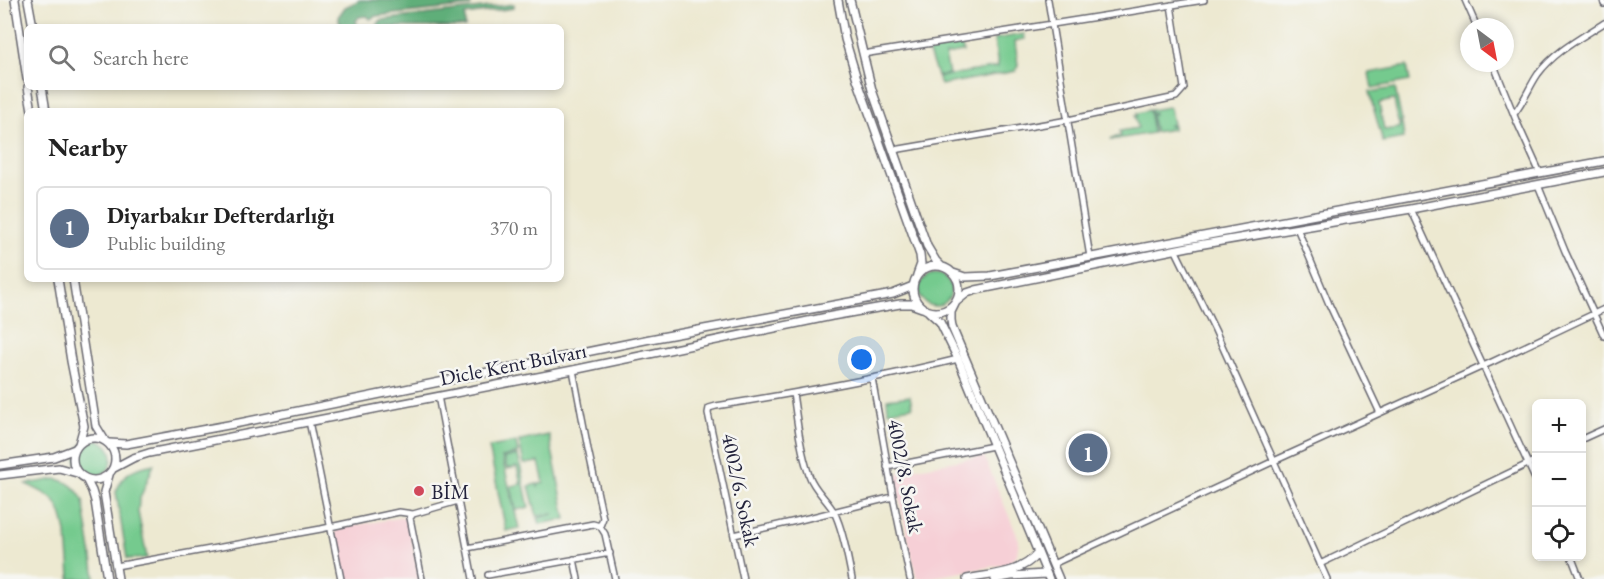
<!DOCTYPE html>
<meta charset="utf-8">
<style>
body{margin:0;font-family:"EB Garamond",serif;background:#f6f6f6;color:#222}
.controls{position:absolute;right:18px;bottom:18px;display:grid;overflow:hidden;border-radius:9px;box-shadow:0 3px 9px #0003}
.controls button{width:54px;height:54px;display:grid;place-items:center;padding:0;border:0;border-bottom:2px solid #e0e0e0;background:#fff;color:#222;font:30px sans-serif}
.compass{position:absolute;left:1460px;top:18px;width:54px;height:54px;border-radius:50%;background:#fff;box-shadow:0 3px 9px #0003;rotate:148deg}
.you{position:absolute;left:862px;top:360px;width:21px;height:21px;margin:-15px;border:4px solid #fff;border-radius:50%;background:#1a73e8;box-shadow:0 0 0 9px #1a73e833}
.badge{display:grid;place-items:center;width:39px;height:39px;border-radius:50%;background:#0b8043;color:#fff;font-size:20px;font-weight:700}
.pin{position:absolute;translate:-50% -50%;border:3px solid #fff;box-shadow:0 2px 6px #0006}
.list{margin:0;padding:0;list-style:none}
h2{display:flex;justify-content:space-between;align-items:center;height:78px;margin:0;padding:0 24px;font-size:26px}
h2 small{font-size:20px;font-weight:400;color:#767676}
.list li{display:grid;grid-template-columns:39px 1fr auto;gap:18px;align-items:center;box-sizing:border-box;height:84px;margin:0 12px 12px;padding:0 12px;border:2px solid #e0e0e0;border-radius:9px}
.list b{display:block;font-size:22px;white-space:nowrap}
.list p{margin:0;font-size:20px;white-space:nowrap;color:#767676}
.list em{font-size:20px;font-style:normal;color:#767676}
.icon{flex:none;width:33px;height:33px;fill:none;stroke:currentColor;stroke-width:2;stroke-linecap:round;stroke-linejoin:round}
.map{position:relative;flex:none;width:1604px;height:579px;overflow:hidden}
.search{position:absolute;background:#fff;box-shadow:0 3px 9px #0003;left:24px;top:24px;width:540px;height:66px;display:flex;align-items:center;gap:15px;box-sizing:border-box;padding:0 21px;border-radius:9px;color:#767676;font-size:22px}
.panel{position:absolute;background:#fff;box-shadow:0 3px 9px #0003;left:24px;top:108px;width:540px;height:174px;border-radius:9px}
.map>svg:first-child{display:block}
.built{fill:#f6cfd6}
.green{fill:#74ca8e;stroke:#4b7664;stroke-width:1.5}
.forest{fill:#5fae79;stroke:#40685a;stroke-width:1.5}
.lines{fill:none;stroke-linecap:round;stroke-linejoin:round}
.minor-casing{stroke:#696870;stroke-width:8}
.major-casing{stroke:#696870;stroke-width:10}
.minor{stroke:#fff;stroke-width:5}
.major{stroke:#fff;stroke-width:7}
.poi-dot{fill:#d1495b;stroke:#f6f6f2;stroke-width:2}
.labels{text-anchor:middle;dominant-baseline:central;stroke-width:5;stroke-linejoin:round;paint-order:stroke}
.street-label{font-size:21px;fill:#22223b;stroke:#f6f6f2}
.poi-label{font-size:21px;fill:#22223b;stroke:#f6f6f2;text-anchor:start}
</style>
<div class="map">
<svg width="1604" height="579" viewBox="0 0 1604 579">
<rect width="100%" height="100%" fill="#f6f6f2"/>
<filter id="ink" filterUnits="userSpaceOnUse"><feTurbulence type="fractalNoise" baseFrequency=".0167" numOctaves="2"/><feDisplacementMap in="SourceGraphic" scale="12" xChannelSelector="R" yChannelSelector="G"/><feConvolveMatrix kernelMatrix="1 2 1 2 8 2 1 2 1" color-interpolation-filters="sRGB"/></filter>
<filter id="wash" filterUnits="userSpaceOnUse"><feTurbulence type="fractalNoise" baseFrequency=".008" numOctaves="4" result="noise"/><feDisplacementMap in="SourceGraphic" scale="24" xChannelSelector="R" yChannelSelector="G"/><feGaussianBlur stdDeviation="1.35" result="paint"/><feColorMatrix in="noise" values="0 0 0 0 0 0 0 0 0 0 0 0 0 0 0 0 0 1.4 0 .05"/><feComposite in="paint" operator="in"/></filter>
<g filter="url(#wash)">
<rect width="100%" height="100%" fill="#ede9d1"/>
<path class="built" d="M984,456l35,84 -2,15 -4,5 -6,4 -84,15 -4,-1 -3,-2 -21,-97 6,-8z
M403,517l5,3 11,59h-74l-10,-47 4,-4z"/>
<path class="green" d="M1024,34l1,5 -10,2 3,24 -2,6 -75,14 -3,-8 60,-10 -4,-28z
M962,44l1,8 -18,3 4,19 -12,2 -9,-26z
M1407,66l3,15 -38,7 -3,-15z
M1395,88l7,34h-4l-4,-22 -15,3 5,27 15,-2v-4h3l2,14 -21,4 -14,-50z
M1168,107l2,1 3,16 -4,1v1l4,-1v4l-18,3 -4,-17h3v-2l-3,1 -1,-4z
M1149,110l4,23 -42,7 1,-2 9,-2 -1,-5 18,-3 -3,-12h2v-3z
M919 290a16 16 0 1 1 32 0a16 16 0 1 1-32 0Z
M910,396l2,11 -24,4 -1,-12z
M549,435l17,84 -26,5 -2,-6 16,-4 -17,2 -8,-30 8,-2 1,3 1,-3 5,-1 -5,-21 -15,2 -5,-23z
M76 458a18 18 0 1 1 36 0a18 18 0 1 1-36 0Z
M516,442l2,11 -16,4 17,71 -13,3 -17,-84z
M518,455l11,53 -13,2 -5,-24 10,-2 -4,-17 -10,2 -3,-11z
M154,464l-15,37 -1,11 9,46 -20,1 -11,-67c8,-21 18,-24 38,-28z
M56,479c13,2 21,10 27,21l12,77 -8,2h-17c-1,-20 -2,-68 -19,-81 -7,-6 -17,-10 -25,-14z"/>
<path class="forest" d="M360,0h99l-2,4 13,-1 1,3 -95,10 -6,3 -3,-3 -8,1 -3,4 2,6h-17l-3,-10 7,-10z
M514,4v4l-49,7v12h-89l5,-7z"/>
</g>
<g filter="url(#ink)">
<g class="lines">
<g class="minor-casing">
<path id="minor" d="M1048,0l42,257
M1465,0l12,27
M1603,0l1,4
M863,54l341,-54
M1493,63l23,57 24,53
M1514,114c10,-12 15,-27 24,-40 17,-23 43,-36 66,-51
M894,150l174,-30 108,-23 8,-9 -13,-83
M1538,185l27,66 39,85
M1411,209l125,272
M1297,228l32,76 51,109
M1175,249l40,81 112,249
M573,370l15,79 15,69 -3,8
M872,378l22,124 16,77
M793,393c4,27 7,56 16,82 5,15 18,24 25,37 9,17 14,47 18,67
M438,396l35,183
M309,421l32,158
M1582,439l22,-10
M887,467l106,-21
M600,526l5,8 10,45
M734,535l62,-14 97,-24
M467,548l126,-24 7,2
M1571,556l9,23
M574,559l4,20
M1053,564l221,-103 218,-99 112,-53
M1320,564l216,-104
M116,566l205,-37 78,-17 14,2
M488,575l122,-22
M422,579l-12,-61 3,-4 45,-13
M743,579l-35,-166 1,-5 7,-2c81,-13 162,-27 242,-47"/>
</g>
<g class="major-casing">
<path id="major" d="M15,0l12,79
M28,0l5,27
M838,0l7,39 12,40 63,176 1,9 -4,11
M850,0l22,90 55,156 9,15 5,5
M28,87l4,24
M42,87l4,24
M913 289a23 23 0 1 1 46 0a23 23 0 1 1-46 0Z
M953,273l12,4 25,-1 614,-115
M58,279l13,82 13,65 -5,18
M73,279l23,147 8,13
M929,312l11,10 18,37 91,220
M73 459a21 21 0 1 1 42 0a21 21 0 1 1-42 0Z
M109,443l17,1 113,-21 411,-84 243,-45 20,-8
M0,465l54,-8 21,-8
M114,468l19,-10 16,-5 424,-83 259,-54 68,-12h11l11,4
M0,475l59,-7 18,5
M109,475l-5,17 14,87
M86,479l6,12 3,10 12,78
M967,579c24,-5 54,-5 70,-25
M995,579l16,-3 35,-2
M1059,579l-107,-252 -1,-7v-8l5,-10 11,-9 9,-3 222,-45 213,-36 193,-37"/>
</g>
<use href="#minor" class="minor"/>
<use href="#major" class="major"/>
</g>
</g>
<circle class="poi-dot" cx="419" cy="491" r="6"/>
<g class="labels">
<g class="street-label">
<text transform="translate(513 364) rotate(-11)">Dicle Kent Bulvarı</text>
<text transform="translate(906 476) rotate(79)">4002/8. Sokak</text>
<text transform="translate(741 490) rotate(78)">4002/6. Sokak</text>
</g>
<g class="poi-label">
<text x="431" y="491">BİM</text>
</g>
</g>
</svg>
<div class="controls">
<button>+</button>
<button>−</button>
<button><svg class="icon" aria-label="locate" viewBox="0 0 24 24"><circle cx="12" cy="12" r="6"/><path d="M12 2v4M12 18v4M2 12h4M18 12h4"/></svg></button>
</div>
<svg class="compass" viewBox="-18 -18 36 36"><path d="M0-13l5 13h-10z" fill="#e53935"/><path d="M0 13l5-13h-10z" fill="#767676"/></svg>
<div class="you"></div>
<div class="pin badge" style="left:1088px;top:453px;background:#5c6f8a">1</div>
<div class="search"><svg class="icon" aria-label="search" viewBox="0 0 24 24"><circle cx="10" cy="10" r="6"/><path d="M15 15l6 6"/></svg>Search here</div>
<section class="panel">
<h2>Nearby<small></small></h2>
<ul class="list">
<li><span class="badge" style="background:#5c6f8a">1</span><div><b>Diyarbakır Defterdarlığı</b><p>Public building</p></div><em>370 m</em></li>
</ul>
</section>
</div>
